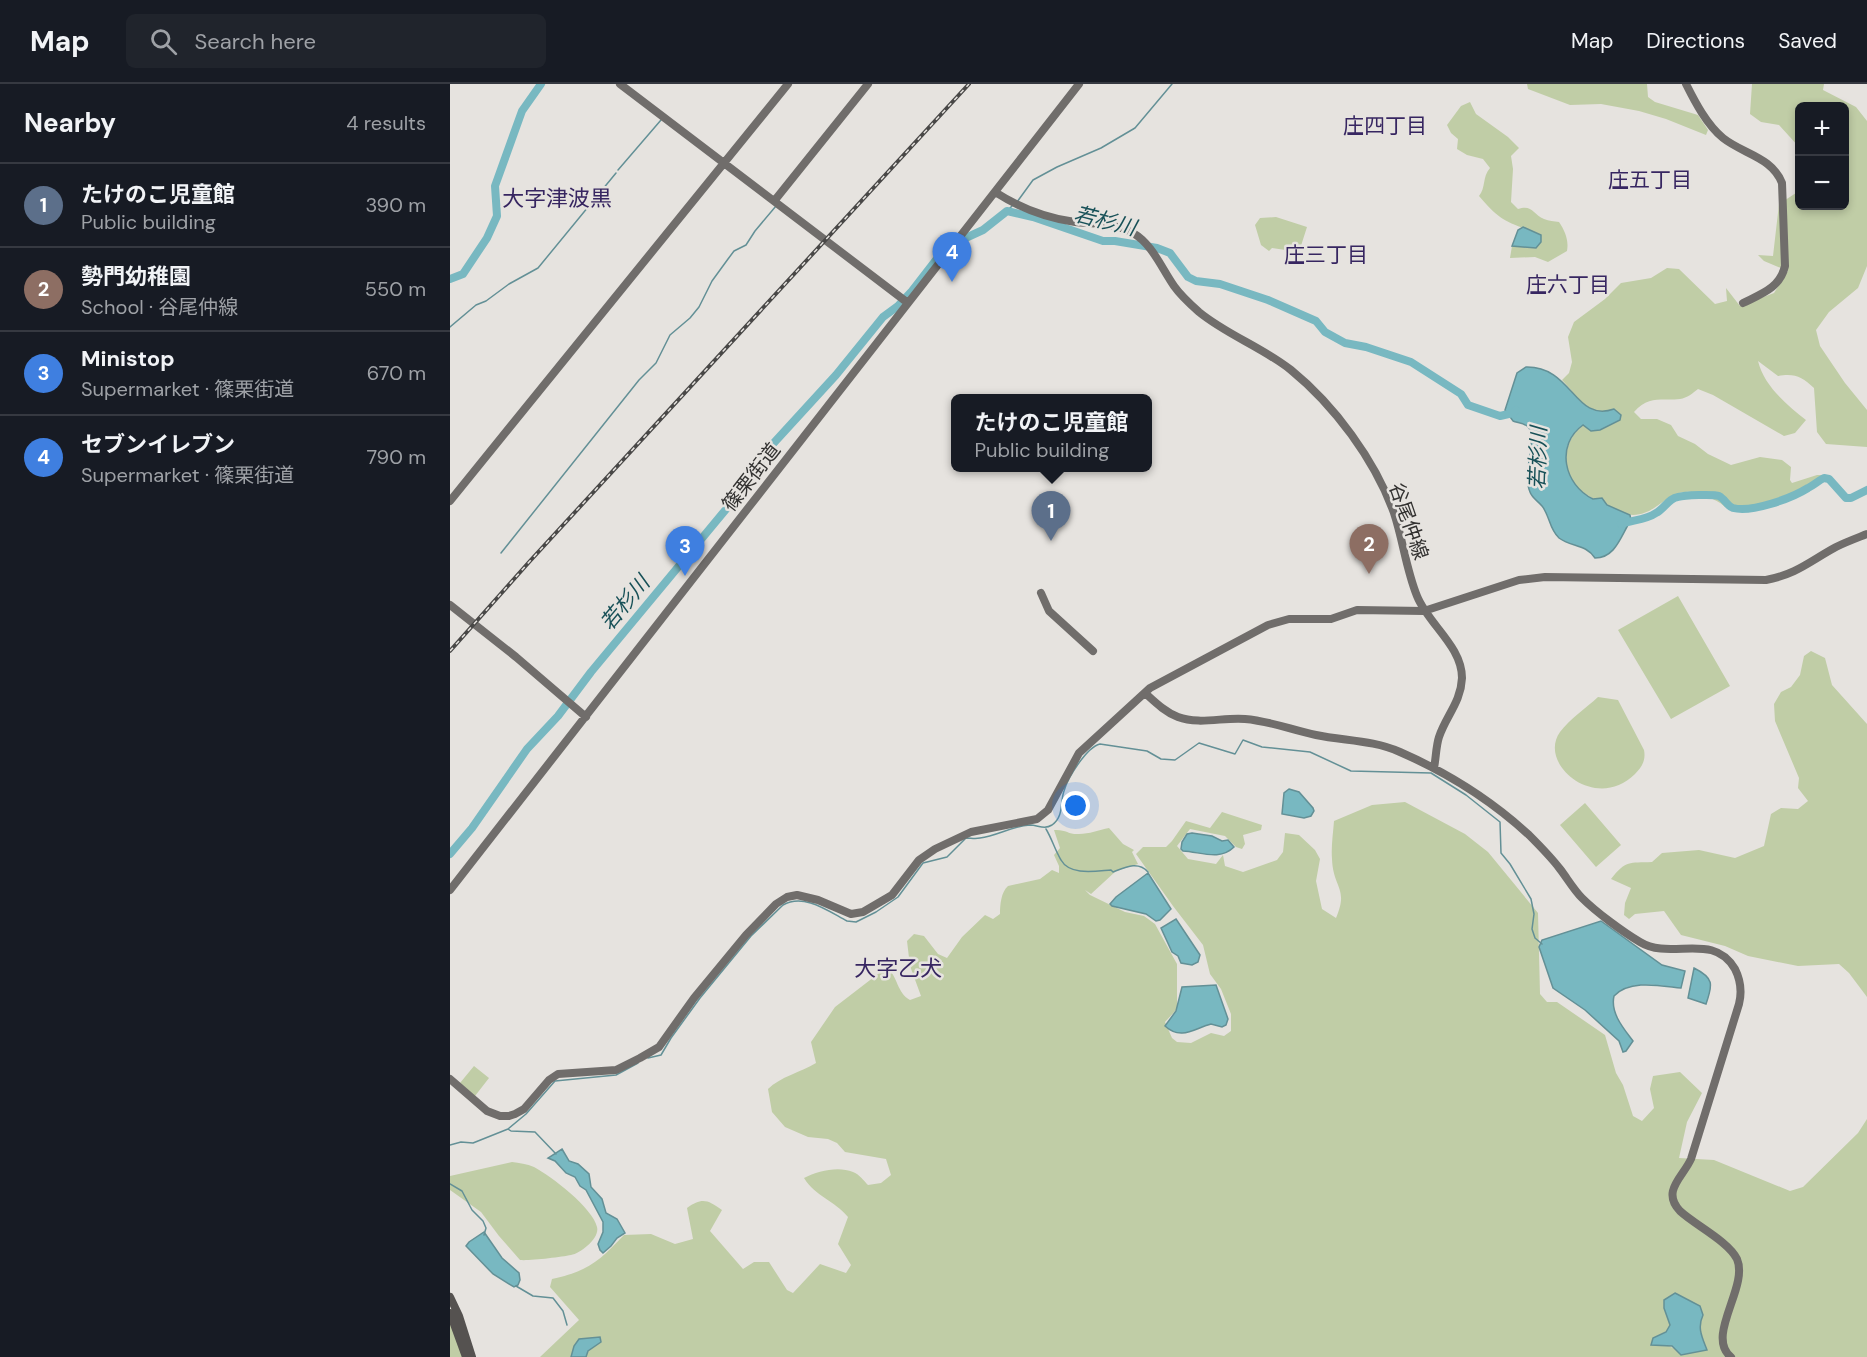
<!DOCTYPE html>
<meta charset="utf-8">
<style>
body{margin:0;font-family:"DM Sans","Noto Sans JP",sans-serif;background:#20242c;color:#f1f3f6}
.controls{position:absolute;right:18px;top:18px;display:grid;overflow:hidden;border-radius:9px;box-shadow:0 3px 9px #0003}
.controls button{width:54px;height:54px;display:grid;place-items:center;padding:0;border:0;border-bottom:2px solid #363941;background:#171b24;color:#f1f3f6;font:30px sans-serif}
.you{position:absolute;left:626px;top:722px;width:21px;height:21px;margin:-15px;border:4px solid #fff;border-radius:50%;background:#1a73e8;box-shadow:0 0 0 9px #1a73e833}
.badge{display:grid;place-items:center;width:39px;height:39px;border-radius:50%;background:#0f766e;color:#fff;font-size:20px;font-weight:700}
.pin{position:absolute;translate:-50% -50px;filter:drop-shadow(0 2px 3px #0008)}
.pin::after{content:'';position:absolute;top:32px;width:21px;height:18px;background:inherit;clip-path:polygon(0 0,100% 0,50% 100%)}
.popup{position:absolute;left:501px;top:310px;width:201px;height:78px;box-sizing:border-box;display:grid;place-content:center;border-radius:9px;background:#171b24;filter:drop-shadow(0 2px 4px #0005);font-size:20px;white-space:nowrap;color:#9ea1a6}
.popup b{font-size:22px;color:#f1f3f6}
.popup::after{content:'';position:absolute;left:50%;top:100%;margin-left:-12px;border:12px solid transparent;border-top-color:#171b24}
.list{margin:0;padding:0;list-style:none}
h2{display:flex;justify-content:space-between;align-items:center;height:78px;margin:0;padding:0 24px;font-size:26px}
h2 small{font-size:20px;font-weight:400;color:#9ea1a6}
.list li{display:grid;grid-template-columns:39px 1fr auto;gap:18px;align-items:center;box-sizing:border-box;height:84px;padding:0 24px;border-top:2px solid #363941}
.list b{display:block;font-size:22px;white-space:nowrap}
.list p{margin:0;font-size:20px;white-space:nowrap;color:#9ea1a6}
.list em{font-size:20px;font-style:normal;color:#9ea1a6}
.icon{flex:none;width:33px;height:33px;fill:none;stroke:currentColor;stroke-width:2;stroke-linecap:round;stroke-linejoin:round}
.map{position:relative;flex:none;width:1417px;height:1273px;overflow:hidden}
header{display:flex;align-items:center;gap:36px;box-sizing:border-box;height:84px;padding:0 30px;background:#171b24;border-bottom:2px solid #363941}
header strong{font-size:28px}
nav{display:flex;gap:33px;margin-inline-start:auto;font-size:21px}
.search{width:420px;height:54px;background:#20242c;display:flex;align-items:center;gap:15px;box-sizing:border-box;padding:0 21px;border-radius:9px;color:#9ea1a6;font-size:22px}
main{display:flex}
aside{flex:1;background:#171b24}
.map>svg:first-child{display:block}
.green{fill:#c0cda6;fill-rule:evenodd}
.water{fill:#78b8c1;stroke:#639096;stroke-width:1.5}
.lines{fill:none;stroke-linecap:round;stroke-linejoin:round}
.stream{stroke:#639096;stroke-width:1.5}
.river{stroke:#78b8c1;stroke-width:8}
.secondary{stroke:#706d6b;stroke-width:8}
.primary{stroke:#555250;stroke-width:8}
.rail-casing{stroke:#494847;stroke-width:4}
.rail{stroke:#e6e3df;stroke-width:1.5;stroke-dasharray:4.5;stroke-linecap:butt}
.labels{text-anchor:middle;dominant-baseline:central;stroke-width:5;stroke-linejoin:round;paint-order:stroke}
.street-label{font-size:20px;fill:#333231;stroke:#e6e3df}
.neighbourhood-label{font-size:21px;fill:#372661;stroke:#e6e3df}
.water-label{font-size:21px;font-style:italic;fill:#175057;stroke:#e6e3df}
.quarter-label{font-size:22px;fill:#372661;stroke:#e6e3df}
</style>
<header>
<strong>Map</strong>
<div class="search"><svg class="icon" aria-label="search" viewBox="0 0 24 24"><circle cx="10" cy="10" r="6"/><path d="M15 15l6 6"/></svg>Search here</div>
<nav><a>Map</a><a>Directions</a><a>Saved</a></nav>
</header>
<main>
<aside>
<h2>Nearby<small>4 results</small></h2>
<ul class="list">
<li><span class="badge" style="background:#5c6f8a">1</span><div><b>たけのこ児童館</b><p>Public building</p></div><em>390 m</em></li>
<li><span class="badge" style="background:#8d6e63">2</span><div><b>勢門幼稚園</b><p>School · 谷尾仲線</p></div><em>550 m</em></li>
<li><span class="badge" style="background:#3f7fe0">3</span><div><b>Ministop</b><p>Supermarket · 篠栗街道</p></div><em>670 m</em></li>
<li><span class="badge" style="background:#3f7fe0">4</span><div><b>セブンイレブン</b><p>Supermarket · 篠栗街道</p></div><em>790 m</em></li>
</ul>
</aside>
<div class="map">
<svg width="1417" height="1273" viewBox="0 0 1417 1273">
<rect width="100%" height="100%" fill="#e6e3df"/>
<path class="green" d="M1077,0h120l1,13 7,5 43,13 10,15 -2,5 -40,-16 -27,-8 -38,-7 -31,1 -42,-16z
M1302,0h72l-1,6 33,17 11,14v145l-9,22 -29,24 -13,18 4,16 25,37 22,27v37l-41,-3 -9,-12 -3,-44c-12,-11 -19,-15 -36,-12l-20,-15c6,25 29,44 48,59l-11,13 -11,3 -71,-41 -15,-6c-5,4 -11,9 -18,10 -18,2 -31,-4 -46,13l7,7h16l14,6 7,11 17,8 13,10 23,11 29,-8 22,3 9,7 -1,13 2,3 25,-8h5l-9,13 -44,19h-44c-6,-6 -11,-7 -19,-11 -37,-16 -43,18 -73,19 -7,0 -18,-6 -25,-9 -22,-11 -44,-20 -42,-49 1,-13 7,-24 17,-32l8,6 9,-1 16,-8 -2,-13c-29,10 -35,-12 -52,-29l7,-7 3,-11 -4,-25 6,-15 31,-23 16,-16 30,-5 16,-10 12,1 36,35 12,-3 -1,-13 14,18 34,-13 14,-22 -24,-10 -6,-6 15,1 6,-52 17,-11 3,-6 1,19h44v-100h-44l-1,41 -20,-22 -18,-3 -11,-8z
M1020,18l6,12 32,23 11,11 -8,8 2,13 -2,33 7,7c14,-5 15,5 26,10 5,2 10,2 15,3 6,9 10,18 8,29l-19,11 -13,-5 -25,1 2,-12 24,2 -5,-18c-26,-7 -34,-13 -52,-34 7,-8 3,-19 11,-28l-7,-9 -16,-4 -10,-6 1,-10 -7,-6 -4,-8 14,-19z
M826,133l31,10 -8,25 -27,-4 -3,3 -8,-6 -6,-20 5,-7z
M1228,512l52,90 -59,33 -53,-89z
M1361,567l14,7 7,27 35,39v273l-18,-24 -10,-9 -41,2 -50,-10 -23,-10 -44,-11 -17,-24 -29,3 -6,5 -5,-4 1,-12 6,-15 -20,-9c15,-19 18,-16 41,-17l10,-9 37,-3 36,8 29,-12 7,-32 10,-6 17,1 10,-8 -10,-13 1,-10 -24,-57 -1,-17 7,-12 10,-5 9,-12 4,-19z
M1148,613l20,3 26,50c2,10 -2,17 -9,24 -39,39 -98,-10 -75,-42 10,-13 26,-24 38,-35z
M955,718l60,32 23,18 50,61 2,81 7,8h10l48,33 11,38 7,12 10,31 9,5 12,-13 -4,-19 3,-13 27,-4 22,21 -15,29 -8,36 35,2 76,31 13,-4 55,-54 9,-14v238h-1281l2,-6 13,-9 -27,4 -3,11h-31l39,-37 -29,-33 2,-8c37,-8 47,-18 72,-44l27,-1 24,10 18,-5 -6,-31c15,-11 21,-8 35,2l-12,21 33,38 11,-7h15l18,28 6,3 27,-29 26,9 5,-8 -13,-21 10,-27c-14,-17 -32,-20 -44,-39 14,-7 34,-12 49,-6 6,2 11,9 15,13l13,-2 10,-8 -5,-16 -41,-7 -8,-9 -9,-4 -20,-2 -23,-10 -13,-15 -4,-23c12,-12 33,-17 48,-26l-5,-21 24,-35 52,-40c11,10 10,26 23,33l11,-4 -11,-30 -3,-25 7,-7 10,2 14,18 9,4 15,-21 23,-22 8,4 7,-5c0,-9 1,-22 8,-28l32,-7 12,-9 7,3v-7l-5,-11 6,-7 -6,-18c12,-1 15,5 25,4 10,0 20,-4 30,-6l14,16 11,6 -2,2 6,12 -22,7 -25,23 -6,-4 5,5 35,17 19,4 11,8 22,40v45l-12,13 7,16 5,4 14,1 20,-10 13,3 7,-5v-17l-10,-25 -11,-15 -7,-29 -30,-39 -37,-52 7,-7h23l6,-6 14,-20 24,7 12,-16 40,13 -1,5 -18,5 2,9 -3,5 -6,-2 -11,-11 -35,-7 -13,17 11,13 28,5 7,-9 2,11 18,6 34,-12 6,-8 2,-19 14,2 16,15 5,9 -4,22 6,28 14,9c13,-30 -3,-30 -4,-59 -1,-12 1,-25 2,-38l38,-16zM1225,1209l25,13 3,9c-6,13 -1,22 3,35h-29l-24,-12 13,-6 4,-7 -6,-17z
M1135,719l36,42 -25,22 -36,-42z
M24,982l15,12 -14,18 -15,-13z
M62,1078c7,1 15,2 22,5 17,9 59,41 63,60 3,11 -16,26 -26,28 -10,2 -42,6 -51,5l-21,-24 -18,-24 -31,-22v-14z
M0,1236l13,37h-13z"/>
<path class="water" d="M1073,143l18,8v7l-5,6 -24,-2 6,-16z
M1076,283c47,-1 48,56 88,42l7,6 -1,5 -20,10 -9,1 -8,-6c-28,20 -19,60 10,74l9,-1 5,7 23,10 1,5c-10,15 -15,38 -36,38 -9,-14 -24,-11 -36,-20 -10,-9 -9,-22 -17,-32 -4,-5 -10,-8 -12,-14 -8,-18 7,-53 -1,-64 -3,-5 -11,-5 -16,-7l-8,-11 12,-37z
M839,705l10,3 14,16 1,3 -3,5 -7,2 -22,-4 2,-21z
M742,749l20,3 10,5 6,-1 6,7c-14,14 -33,5 -51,4l-2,-2 1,-7 5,-8z
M698,789l23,36 -11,11 -4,1 -10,-7 -34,-8 -2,-2 6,-7z
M726,835l24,36 -2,7 -6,3 -11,-2 -3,-7 -6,-4 -11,-24z
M1151,837l61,44 23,6 -4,17c-20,-2 -51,-9 -67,8 -4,17 10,33 19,45l-7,10 -3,1 -4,-11 -34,-31 -32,-22 -14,-41 3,-7z
M1244,884c20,10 19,16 12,36l-18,-6z
M766,901l12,34 -2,6 -4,2 -11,-3c-16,4 -30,17 -46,2l11,-15 6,-24z
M112,1065l7,12 9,3 11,10 2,13 11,12 4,14 11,6 8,14 -8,5 -6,8 -8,7 -3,-3 -2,-6 5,-12v-10l-17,-32 -6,-4 -5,-9 -9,-4 -11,-12 -7,-3z
M34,1148l18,26 17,15 1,7 -2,5 -4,2 -21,-13 -27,-28 3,-4z
M1225,1209l25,13 3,9c-6,13 -1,22 4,35l-26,5 -9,-9 -21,-1 2,-7 13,-6 4,-7 -6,-17v-8z
M150,1253l1,5 -13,9 -2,6h-15l3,-11 5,-7z"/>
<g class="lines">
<path class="stream" d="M168,86l43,-50
M567,118l16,-22 24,-13 44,-19 34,-20 37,-44
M557,127l6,-6
M0,243l26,-22 10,-4 23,-17 29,-16 78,-95
M51,469l138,-173 17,-17 14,-28 20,-17 9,-11 13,-26 16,-22 6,-8 12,-6 9,-14 21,-25
M596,745c6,10 9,21 15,31 9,16 35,11 50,10l2,2c13,-5 25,-11 35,0
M198,974l13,-3 10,-17 29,-40 51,-62 32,-31c21,-12 45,6 64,16l9,1 20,-10 22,-15 25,-34 24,-6 19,-19c5,0 9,1 14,0 17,-2 32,-12 50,-13 8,0 14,5 22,0 12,-8 8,-23 12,-34 4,-14 23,-44 36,-47l47,7 14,8 14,1 24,-17 36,11 8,-14 19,7 48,5 41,19 80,2 35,22 34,27 1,31 9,11 21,35 3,15 -2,15 3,9 7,6
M58,1045l18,-15 29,-33 61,-6 22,-12
M0,1061l11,-3 12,1 35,-14 3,2 24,1 21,22
M0,1100l12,7 10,19 11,11 3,7 -2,7
M66,1202l17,10 20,2 10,13 4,14"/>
<path class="river" d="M0,195l13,-5 24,-36 10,-22 -2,-30 27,-75 19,-27
M1171,440c11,-4 25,-4 35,-11 8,-4 13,-15 22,-16 6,-2 36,-3 41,-1 6,3 8,10 14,12 19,5 59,-10 75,-20 6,-3 10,-7 16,-10l5,1 17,19h5l16,-8
M0,770l22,-26 55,-79 31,-33 33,-44 146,-176 34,-50 65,-71 47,-58 15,-11 14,-15 34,-44 37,-17 24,-19 26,6 70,24h12l42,7 13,5 18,24 8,4 24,3 48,16 48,21 9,11 20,11 21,4 45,15 50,32 7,11 32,11 13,-3 3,-3"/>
<path class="secondary" d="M170,0l288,219
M1236,0c9,18 21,41 37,54 20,16 49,19 59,45l3,83c-5,22 -24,28 -42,37
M545,108c25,16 50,26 80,30 19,2 40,1 58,11 19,11 28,34 41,53 7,10 16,18 25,26 28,23 63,35 92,58 43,35 84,90 103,143 9,27 12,56 23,83 11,28 45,50 45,82 -1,24 -16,38 -23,59 -3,9 -3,21 -5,31
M325,116l93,-116
M0,417l338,-417
M591,509l8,18 44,40
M0,521l66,52 70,60
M695,609c10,9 20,19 33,24 21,8 46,0 67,2 25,2 47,11 71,16 29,6 57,5 84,17 48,21 91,48 129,83 11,11 22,22 31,34 7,9 14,21 22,29 14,14 41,34 58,44 31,19 73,-11 95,27 6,12 7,23 4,35l-48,155c-8,18 -30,32 -11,52 15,14 48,30 57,48 12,28 -32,77 -6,98
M0,806l629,-806
M0,995l37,32 13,5h9l6,-2 9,-5 25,-29 9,-6 58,-4 24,-12 19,-11 35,-49 52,-63 30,-31 11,-7 10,-2 21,5 33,14 12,-2 29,-17 27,-35 16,-11 36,-17 66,-13 11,-9 31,-57 71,-65 118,-63 21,-6h42l26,-9 67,1 95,-31 26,-3 221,3c31,-6 44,-19 70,-33 10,-5 21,-9 31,-13"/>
<path class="primary" d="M0,1213l9,19 13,41
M0,1229l16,44"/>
<g class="rail-casing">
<path id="rail" d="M0,567l80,-90 439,-477"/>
</g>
<use href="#rail" class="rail"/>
</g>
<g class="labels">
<g class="street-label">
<text transform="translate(301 393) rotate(-52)">篠栗街道</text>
<text transform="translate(959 437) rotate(71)">谷尾仲線</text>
</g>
<g class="neighbourhood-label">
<text x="935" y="42">庄四丁目</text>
<text x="1200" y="96">庄五丁目</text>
<text x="876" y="171">庄三丁目</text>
<text x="1118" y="201">庄六丁目</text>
</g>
<g class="water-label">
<text transform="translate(655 137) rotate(14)">若杉川</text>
<text transform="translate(1088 374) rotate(-88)">若杉川</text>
<text transform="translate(175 519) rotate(-50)">若杉川</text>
</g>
<g class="quarter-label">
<text x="107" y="114">大字津波黒</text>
<text x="448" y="884">大字乙犬</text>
</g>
</g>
</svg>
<div class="controls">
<button>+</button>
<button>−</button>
</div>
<div class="you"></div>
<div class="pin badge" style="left:601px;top:457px;background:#5c6f8a">1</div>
<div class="popup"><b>たけのこ児童館</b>Public building</div>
<div class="pin badge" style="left:919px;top:490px;background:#8d6e63">2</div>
<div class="pin badge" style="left:235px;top:492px;background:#3f7fe0">3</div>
<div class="pin badge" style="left:502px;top:198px;background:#3f7fe0">4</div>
</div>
</main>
